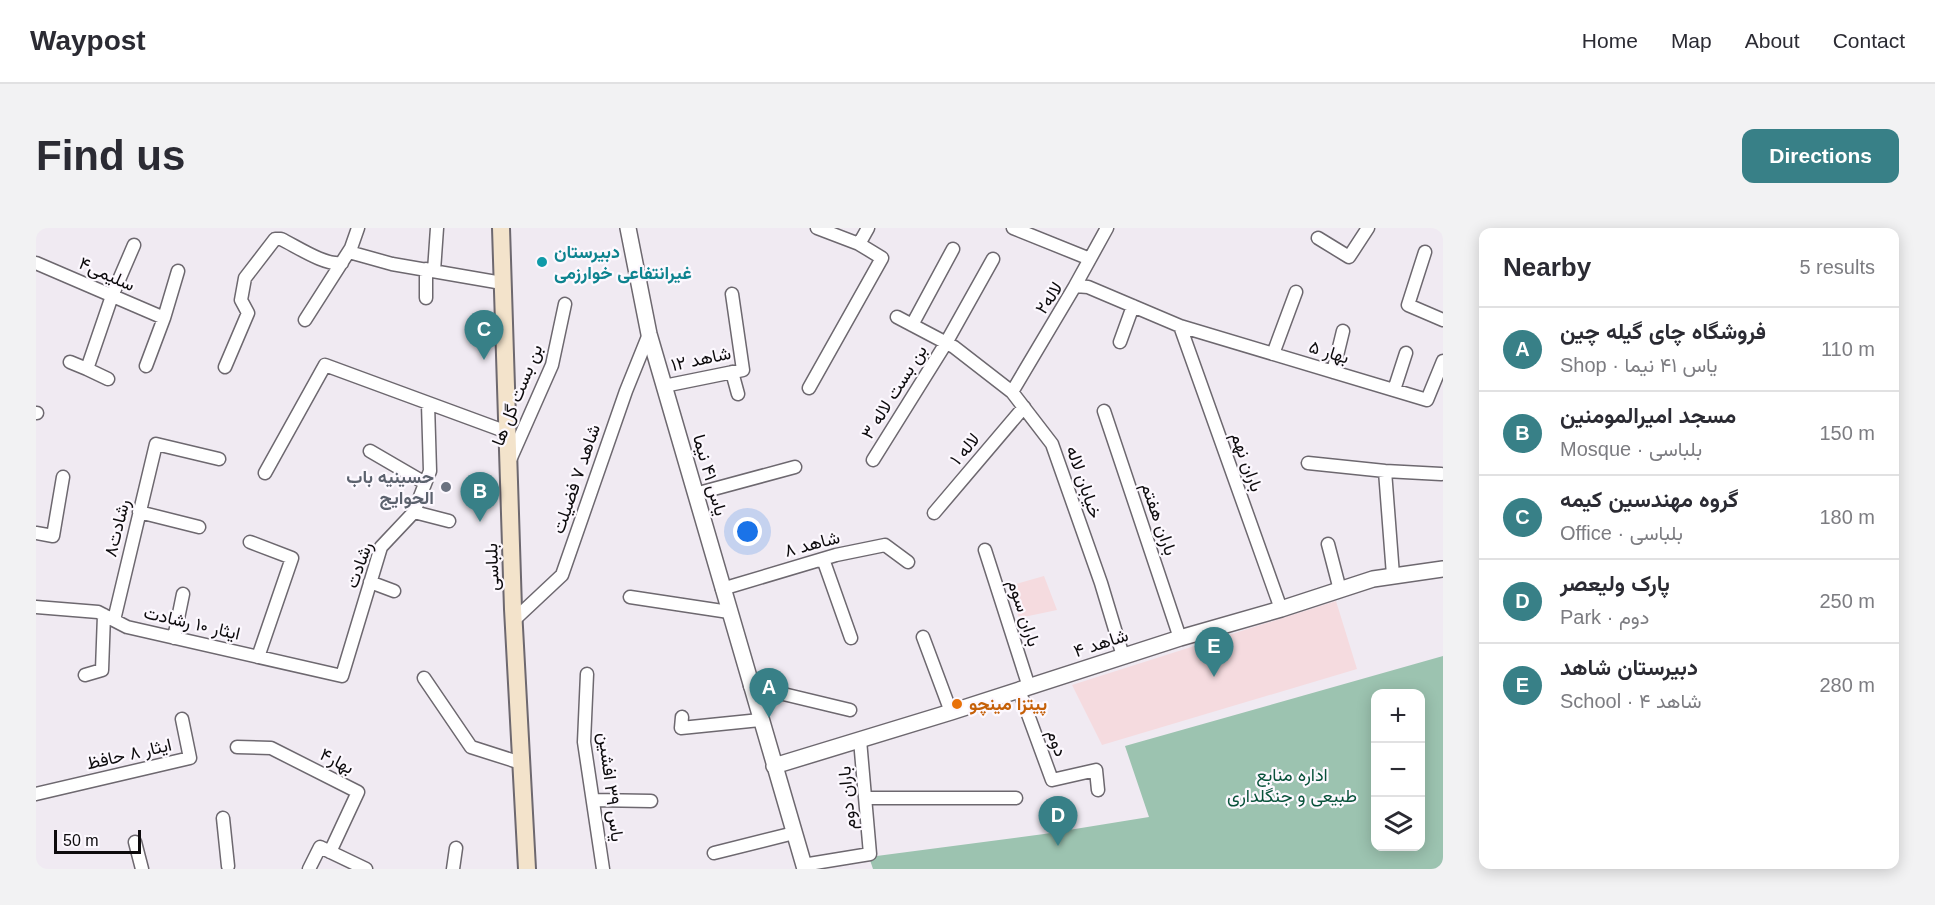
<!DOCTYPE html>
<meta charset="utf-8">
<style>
body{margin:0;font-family:Arial,Vazirmatn,sans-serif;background:#f2f2f3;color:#2b2b33}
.controls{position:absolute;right:18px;bottom:18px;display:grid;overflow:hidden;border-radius:12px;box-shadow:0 3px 15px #0003}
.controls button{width:54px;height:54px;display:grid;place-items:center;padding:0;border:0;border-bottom:2px solid #e1e1e2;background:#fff;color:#2b2b33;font:30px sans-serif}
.scale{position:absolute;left:18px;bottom:15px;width:87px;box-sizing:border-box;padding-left:6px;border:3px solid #0d0b0d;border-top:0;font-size:16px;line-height:21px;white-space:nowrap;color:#0d0b0d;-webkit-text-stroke:4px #fcf8fe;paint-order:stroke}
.you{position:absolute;left:712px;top:304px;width:21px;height:21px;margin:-15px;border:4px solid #fff;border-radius:50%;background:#1a73e8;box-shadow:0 0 0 9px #1a73e833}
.badge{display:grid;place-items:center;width:39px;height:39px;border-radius:50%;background:#388087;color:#fff;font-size:20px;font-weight:700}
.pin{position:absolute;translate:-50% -50px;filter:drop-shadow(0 2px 3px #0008)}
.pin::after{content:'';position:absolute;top:32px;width:21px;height:18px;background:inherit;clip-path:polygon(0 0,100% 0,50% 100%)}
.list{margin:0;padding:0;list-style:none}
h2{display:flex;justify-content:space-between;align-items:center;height:78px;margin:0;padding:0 24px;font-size:26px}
h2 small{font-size:20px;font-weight:400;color:#7c7c81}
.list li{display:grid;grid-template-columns:39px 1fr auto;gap:18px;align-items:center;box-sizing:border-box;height:84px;padding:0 24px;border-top:2px solid #e1e1e2}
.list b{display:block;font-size:22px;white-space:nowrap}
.list p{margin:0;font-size:20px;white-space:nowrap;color:#7c7c81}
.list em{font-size:20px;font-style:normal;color:#7c7c81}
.icon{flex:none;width:33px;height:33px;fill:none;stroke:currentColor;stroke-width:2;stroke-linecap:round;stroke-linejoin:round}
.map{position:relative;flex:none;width:1407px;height:641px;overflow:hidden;border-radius:12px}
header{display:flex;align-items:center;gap:36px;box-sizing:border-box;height:84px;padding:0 30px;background:#fff;border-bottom:2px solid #e1e1e2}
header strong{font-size:28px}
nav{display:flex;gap:33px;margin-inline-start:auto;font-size:21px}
.intro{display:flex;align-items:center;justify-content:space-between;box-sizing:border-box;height:144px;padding:0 36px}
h1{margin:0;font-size:42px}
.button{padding:15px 27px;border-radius:12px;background:#388087;color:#fff;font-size:21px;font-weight:700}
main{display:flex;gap:36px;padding:0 36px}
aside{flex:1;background:#fff;border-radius:12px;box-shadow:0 3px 15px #0003}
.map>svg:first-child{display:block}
.education{fill:#f5dbdf}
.green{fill:#9cc3b0;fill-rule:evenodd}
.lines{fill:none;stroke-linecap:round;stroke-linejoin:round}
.minor-casing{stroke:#6d686f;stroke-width:15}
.tertiary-casing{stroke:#6d686f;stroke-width:18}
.secondary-casing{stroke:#6d686f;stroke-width:20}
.minor{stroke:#fff;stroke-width:12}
.tertiary{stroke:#fff;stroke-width:15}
.secondary{stroke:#f3e3cb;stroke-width:16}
.culture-dot{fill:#0f9aa8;stroke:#fcf8fe;stroke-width:2}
.worship-dot{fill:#6b7280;stroke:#fcf8fe;stroke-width:2}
.food-dot{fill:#e8710a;stroke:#fcf8fe;stroke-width:2}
.labels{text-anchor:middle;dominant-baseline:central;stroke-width:4.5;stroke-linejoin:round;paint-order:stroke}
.culture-label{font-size:18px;font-weight:bold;fill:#0d838f;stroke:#fcf8fe;text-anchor:start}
.street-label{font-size:18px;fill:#0d0b0d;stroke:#fcf8fe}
.worship-label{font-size:18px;font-weight:bold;fill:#5b616d;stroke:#fcf8fe;text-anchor:end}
.food-label{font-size:18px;font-weight:bold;fill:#c56008;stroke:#fcf8fe;text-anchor:start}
.park-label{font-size:18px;fill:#08523a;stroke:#fcf8fe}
</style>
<header>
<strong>Waypost</strong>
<nav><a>Home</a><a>Map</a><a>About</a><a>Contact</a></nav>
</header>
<div class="intro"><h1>Find us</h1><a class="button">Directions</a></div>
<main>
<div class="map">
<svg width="1407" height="641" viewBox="0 0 1407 641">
<rect width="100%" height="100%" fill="#f0eaf2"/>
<path class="education" d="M1008,348l13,34 -38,8 -10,-32z
M1300,373l21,68 -255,76 -30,-60z"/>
<path class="green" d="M1407,428v213h-570l-4,-12 175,-23 105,-17 -24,-71zM1340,466h44v152h-44z"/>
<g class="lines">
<g class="minor-casing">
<path id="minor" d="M781,0l42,16 9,-16
M977,0l77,31
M1282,10l31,19 19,-29
M313,24l43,12 110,19
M1389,24l-17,53 35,15
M0,35l128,55
M390,41v29
M398,43l3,-43
M1039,58l32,-58
M861,89l57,30 58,45 40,52 49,139 22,73
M269,92l46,-72 7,-20
M876,97l41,-76
M1144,98l101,283
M1084,114l13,-36
M1237,126l23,-62
M34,134l17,7 25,-73 22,-51
M110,138l18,-48 14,-47
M189,139l23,-54 -7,-13 4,-22 30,-39h6c15,7 44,27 61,24
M51,141l21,10
M696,144l6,22
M1297,144l10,-41
M628,158l79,-16 -11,-76
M773,160l73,-130 -23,-14
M1358,162l12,-37
M976,164l63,-106 13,1 92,39 247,74 16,-39
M1068,183l76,227
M0,185h1
M334,223l55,32
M474,232l42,-95 13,-61
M837,232l73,-117 47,-84
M1272,235l77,8 56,3
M1349,243l8,104
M229,245l60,-108 182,67
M659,266l100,-27
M103,284l60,15
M378,284l35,9
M898,285l90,-106
M0,305l17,3 10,-59
M214,314l42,16 -34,99
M1292,316l12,46
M949,322l44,137
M787,331l28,79
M334,354l24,9
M686,361l114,-34 49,-10 23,17
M594,369l99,15
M0,379l62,5 29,15 215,49 39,-129 33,-35 16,-41 -2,-67
M78,392l42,-176 63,15
M478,392l48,-45 64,-184 23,-57
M887,409l28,75
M138,410l9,-44
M551,446l-3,68 19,127
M49,447l17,-5 2,-55
M388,450l47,69 50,16
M714,458l100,24
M983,462l33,90 44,-10 2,20
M646,489l-1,11 79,-8
M201,519l34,1 87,44 -28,60
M0,566l154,-36 -8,-39
M829,570h151
M557,572l58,1
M187,590l5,48
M99,614l7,27
M678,625l80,-20
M767,637l67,-11 -10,-114
M273,641l11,-22 46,22
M417,641l3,-21"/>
</g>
<g class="tertiary-casing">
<path id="tertiary" d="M592,0l21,106 156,535
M738,538l177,-54 229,-74 101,-29 92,-30 70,-10"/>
</g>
<g class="secondary-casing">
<path id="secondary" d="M465,0l12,381 14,260"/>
</g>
<use href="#minor" class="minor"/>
<use href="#tertiary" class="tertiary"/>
<use href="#secondary" class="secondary"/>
</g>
<circle class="culture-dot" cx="506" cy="34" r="6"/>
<circle class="worship-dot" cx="410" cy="259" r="6"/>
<circle class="food-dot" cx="921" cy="476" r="6"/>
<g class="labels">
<g class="culture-label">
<text x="518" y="24">دبیرستان<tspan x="518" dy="21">غیرانتفاعی خوارزمی</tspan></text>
</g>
<g class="street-label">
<text transform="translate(71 46) rotate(24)">سلیمی۴</text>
<text transform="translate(1013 70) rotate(-56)">لاله۲</text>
<text transform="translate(1293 124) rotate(17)">بهار ۵</text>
<text transform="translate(665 131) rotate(-12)">شاهد ۱۲</text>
<text transform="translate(858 164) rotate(-58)">بن بست لاله ۳</text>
<text transform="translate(481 167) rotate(-68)">بن بست گل ها</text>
<text transform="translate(929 221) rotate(-50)">لاله ۱</text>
<text transform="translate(1211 234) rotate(70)">باران نهم</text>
<text transform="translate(674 247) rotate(74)">یاس ۴۱ نیما</text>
<text transform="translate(540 251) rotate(-71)">شاهد ۷ فضیلت</text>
<text transform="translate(1048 254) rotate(71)">خیابان لاله</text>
<text transform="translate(1123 291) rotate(71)">باران هفتم</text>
<text transform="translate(81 300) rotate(-76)">رشادت۸</text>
<text transform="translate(776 316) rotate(-15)">شاهد ۸</text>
<text transform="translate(323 337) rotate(-70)">رشادت</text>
<text transform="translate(456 339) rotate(-92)">بلباسی</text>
<text transform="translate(988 385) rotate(72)">باران سوم</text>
<text transform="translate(156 395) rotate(13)">ایثار ۱۰ رشادت</text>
<text transform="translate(1065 415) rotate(-18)">شاهد ۴</text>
<text transform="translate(1021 515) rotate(70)">دوم</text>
<text transform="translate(93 526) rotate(-13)">ایثار ۸ حافظ</text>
<text transform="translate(301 533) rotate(27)">بهار۴</text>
<text transform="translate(575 559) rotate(83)">یاس ۳۹ افشین</text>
<text transform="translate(811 570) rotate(-95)">باران دوم</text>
</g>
<g class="worship-label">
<text x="398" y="249">حسینیه باب<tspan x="398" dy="21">الحوایج</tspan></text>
</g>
<g class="food-label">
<text x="933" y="476">پیتزا مینچو</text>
</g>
<g class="park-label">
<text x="1256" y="547">اداره منابع<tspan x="1256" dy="21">طبیعی و جنگلداری</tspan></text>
</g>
</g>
</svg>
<div class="controls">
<button>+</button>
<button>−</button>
<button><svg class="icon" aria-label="layers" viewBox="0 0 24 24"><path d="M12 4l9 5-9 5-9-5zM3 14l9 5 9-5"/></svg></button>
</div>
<div class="scale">50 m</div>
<div class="you"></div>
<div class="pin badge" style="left:733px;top:490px">A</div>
<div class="pin badge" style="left:444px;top:294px">B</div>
<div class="pin badge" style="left:448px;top:132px">C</div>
<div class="pin badge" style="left:1022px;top:618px">D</div>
<div class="pin badge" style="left:1178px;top:449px">E</div>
</div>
<aside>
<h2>Nearby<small>5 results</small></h2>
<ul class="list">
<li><span class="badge">A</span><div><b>فروشگاه چای گیله‌ چین</b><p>Shop · یاس ۴۱ نیما</p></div><em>110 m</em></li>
<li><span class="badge">B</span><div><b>مسجد امیرالمومنین</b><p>Mosque · بلباسی</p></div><em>150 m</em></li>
<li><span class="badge">C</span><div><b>گروه مهندسین کیمه</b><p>Office · بلباسی</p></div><em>180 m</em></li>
<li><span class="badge">D</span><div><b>پارک ولیعصر</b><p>Park · دوم</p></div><em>250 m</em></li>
<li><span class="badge">E</span><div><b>دبیرستان شاهد</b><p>School · شاهد ۴</p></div><em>280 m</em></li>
</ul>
</aside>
</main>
